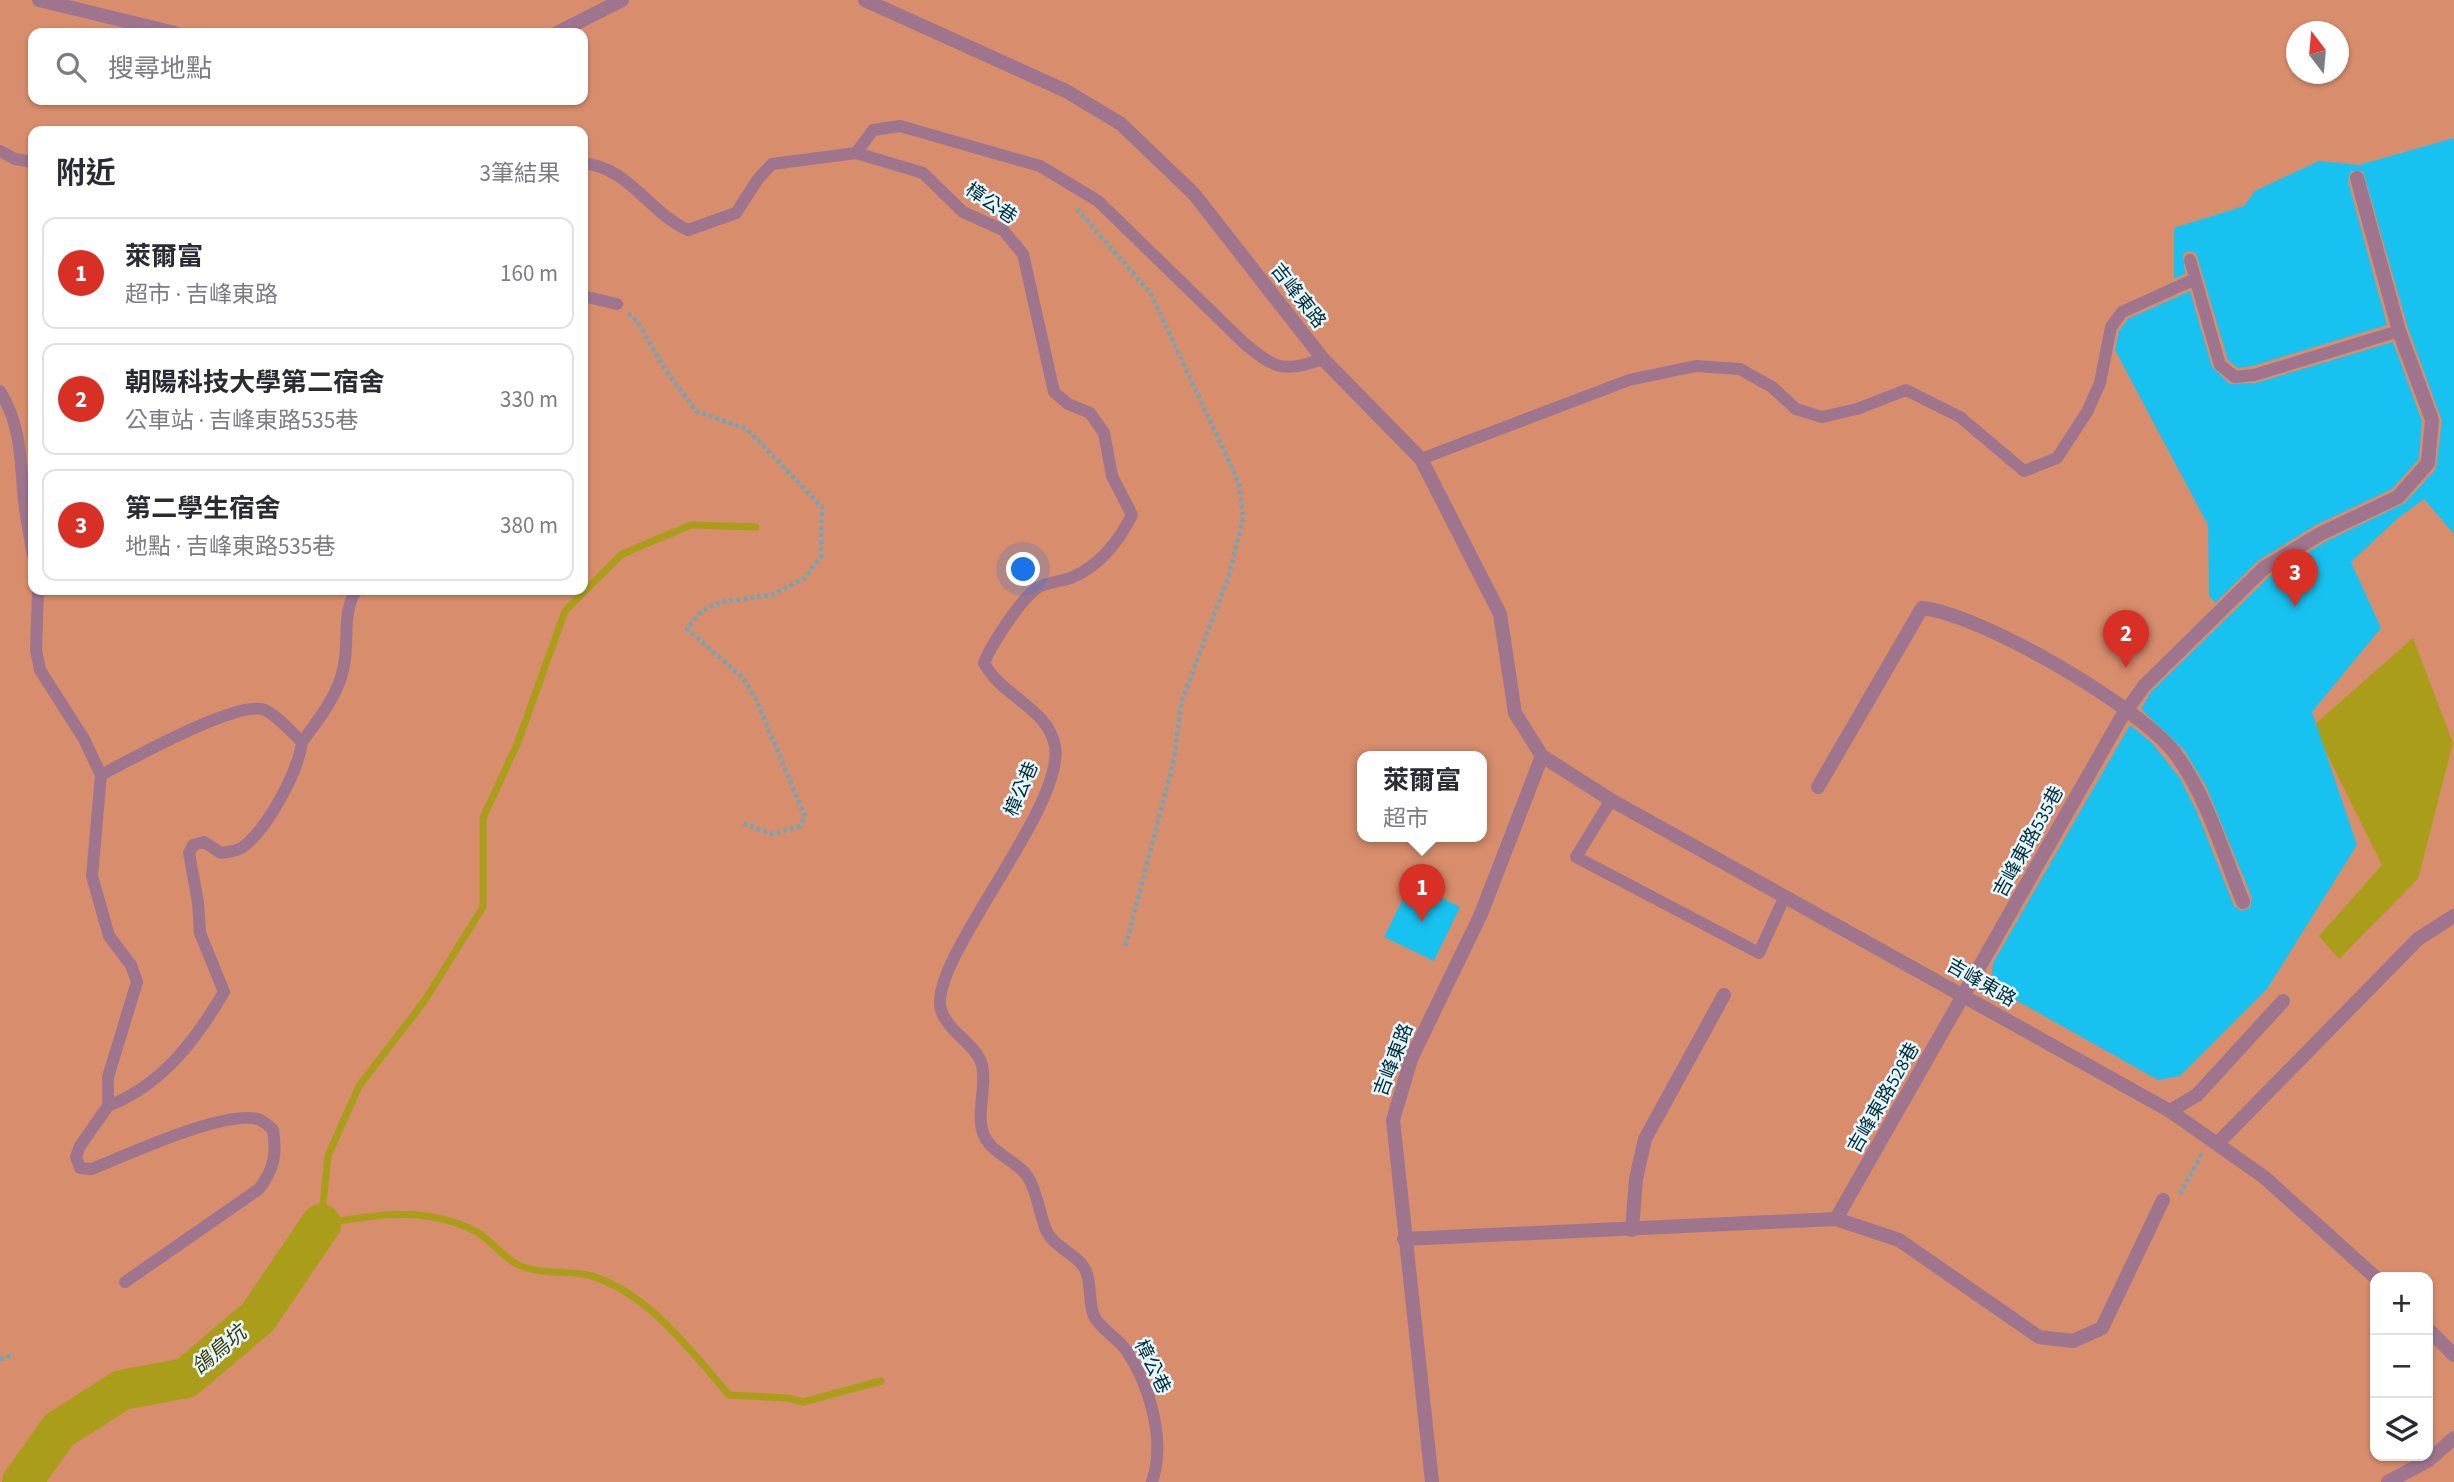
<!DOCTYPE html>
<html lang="zh-TW">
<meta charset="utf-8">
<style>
body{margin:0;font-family:"Source Sans 3","Noto Sans TC",sans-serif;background:#f7f7f7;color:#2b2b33}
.controls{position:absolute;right:21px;bottom:21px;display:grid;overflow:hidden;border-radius:14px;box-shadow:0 2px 5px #0004}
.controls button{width:63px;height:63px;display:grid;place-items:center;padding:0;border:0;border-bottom:2px solid #e1e1e2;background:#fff;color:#2b2b33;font:35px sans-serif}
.compass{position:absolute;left:2286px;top:21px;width:63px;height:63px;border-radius:50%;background:#fff;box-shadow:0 2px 5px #0004;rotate:344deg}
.you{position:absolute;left:1024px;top:570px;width:24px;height:24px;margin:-18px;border:5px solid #fff;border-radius:50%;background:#1a73e8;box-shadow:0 0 0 10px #1a73e833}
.badge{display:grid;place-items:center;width:46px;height:46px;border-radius:50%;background:#d93025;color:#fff;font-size:23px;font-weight:700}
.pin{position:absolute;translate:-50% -58px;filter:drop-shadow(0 2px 4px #0008)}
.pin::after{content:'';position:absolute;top:37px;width:24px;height:21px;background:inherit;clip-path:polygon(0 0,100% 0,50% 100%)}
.popup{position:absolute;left:1357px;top:751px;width:130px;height:91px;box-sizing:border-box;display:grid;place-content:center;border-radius:14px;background:#fff;filter:drop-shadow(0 2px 5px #0005);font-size:23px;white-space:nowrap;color:#7c7c81}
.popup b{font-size:26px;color:#2b2b33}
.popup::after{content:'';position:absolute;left:50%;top:100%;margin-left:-14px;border:14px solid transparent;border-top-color:#fff}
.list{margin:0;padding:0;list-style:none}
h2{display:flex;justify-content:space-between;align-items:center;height:91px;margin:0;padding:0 28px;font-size:30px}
h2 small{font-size:23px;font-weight:400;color:#7c7c81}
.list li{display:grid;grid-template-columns:46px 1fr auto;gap:21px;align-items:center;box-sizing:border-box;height:112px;margin:0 14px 14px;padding:0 14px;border:2px solid #e1e1e2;border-radius:14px}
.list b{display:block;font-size:26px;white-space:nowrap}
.list p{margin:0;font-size:23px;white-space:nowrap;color:#7c7c81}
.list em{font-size:23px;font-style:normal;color:#7c7c81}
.icon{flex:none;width:38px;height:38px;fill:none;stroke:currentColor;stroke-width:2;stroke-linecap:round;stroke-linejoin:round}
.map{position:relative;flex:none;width:2454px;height:1482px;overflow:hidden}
.search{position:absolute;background:#fff;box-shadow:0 2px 5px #0004;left:28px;top:28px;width:560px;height:77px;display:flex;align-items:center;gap:18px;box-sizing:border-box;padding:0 24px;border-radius:14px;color:#7c7c81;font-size:26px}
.panel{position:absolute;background:#fff;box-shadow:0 2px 5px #0004;left:28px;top:126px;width:560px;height:469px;border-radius:14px}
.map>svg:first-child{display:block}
.green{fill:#d88d6d;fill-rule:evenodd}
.water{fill:#aa9d1a}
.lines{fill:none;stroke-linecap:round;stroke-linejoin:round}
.stream{stroke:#aa9d1a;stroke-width:7}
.river{stroke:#aa9d1a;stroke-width:40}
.building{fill:#18c2f0}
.path{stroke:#67a8bf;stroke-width:4.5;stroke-dasharray:3.5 3.5;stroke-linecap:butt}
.lane{stroke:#9f758d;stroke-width:12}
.street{stroke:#9f758d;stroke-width:14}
.labels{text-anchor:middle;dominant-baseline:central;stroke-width:5;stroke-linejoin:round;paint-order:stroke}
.street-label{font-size:19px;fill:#002c39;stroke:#e6f7fe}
.water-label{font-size:21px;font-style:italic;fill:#3c3703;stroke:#e6f7fe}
</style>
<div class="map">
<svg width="2454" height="1482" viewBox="0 0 2454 1482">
<rect width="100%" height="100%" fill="#95e0fb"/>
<path class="green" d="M0,0h2454v1482h-2454zM2296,32h42v42h-42zM33,33h550v67h-550zM33,131h550v459h-550zM1362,756h120v80h-120zM2375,1277h53v179h-53z"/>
<path class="water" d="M2413,638l40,105 -35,136 -79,80 -20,-23 63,-71 -69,-139z"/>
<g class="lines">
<path class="stream" d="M756,527l-65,-2 -69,29 -57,57 -47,131 -35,76v89l-58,93 -66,86 -31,70 -7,68c55,-9 105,-19 156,8 15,9 26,26 42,33 19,10 48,5 69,10 59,16 102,75 141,120l59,3 15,4 78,-21"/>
<path class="river" d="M22,1482l37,-52 63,-40 64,-12 72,-61 63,-93"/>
</g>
<path class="building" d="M2454,138v396l-30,-35 -26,19 -47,44 30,66 -69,84 45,133 -90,144 -87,87 -22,4 -160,-90 -6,-17 1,-10 137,-238 22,18 28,35 17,34 37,94 7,5 9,-3 2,-10 -46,-112 -22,-36 -43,-41 10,-17 119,-116 55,-34 80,-39 31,-34 6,-48 -34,-93 -45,-157h-12l-3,10 39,144 -135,41 -14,2 -10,-8 -32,-107 -8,-2 -5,3 2,20 -11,5v-51l70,-22 11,-15 64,-30 40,4z
M2190,291l22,76 18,17 26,-1 137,-41 29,79 -3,38 -27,30 -76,36 -57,35 -44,43 -6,-8 -1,-70 -93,-175 4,-19 9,-12z
M1411,883l49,24 -26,54 -50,-24z"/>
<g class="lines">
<path class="path" d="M1077,209l74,85 88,189 4,35 -14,57 -48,128 -7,57 -49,188
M628,314l9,7 30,51 29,39 51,18 75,78 -1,49 -16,22 -33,17 -51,7 -20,9 -14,18 56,49 13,21 49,118 -5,9 -28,8 -30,-11
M2180,1194l22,-40
M0,1359l14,-4"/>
<path class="lane" d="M0,151l15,8 18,3
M856,153l17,-23 27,-4 140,40 58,35 147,143c32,26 38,28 78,15
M583,163c47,5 65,49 105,67l48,-17 22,-34 14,-15 84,-11 67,20 40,39 40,18 20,24 31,138 14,12 22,9 14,20 8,43 20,39c-13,26 -32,50 -59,62 -11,5 -27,5 -36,11 -17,12 -46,57 -53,75 17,33 64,45 71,83 11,61 -129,217 -114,264 7,22 35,34 41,55 6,24 -10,57 6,77 10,14 31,21 40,35 10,16 11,38 19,55 7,15 30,22 38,37 7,13 3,33 9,47 6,13 24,22 32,34 24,35 40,91 26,132
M2190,260l30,105 15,12 19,-2 145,-44
M583,296l34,8
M0,391c22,36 20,70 24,110 2,18 6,36 9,54
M1421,459l208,-79 67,-14 44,3 32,18 24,22 26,8 35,-8 49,-19 54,27 64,54 33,-13 30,-46 13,-29 11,-56 11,-15 73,-33
M38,590l-2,60 4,20 44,69 17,36 -9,101 17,60 22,29 6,17 -29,95v29l-28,40 -4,11 4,11 12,1c33,-13 137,-62 168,-49 5,2 10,7 13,10 4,25 1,39 -14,59l-134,93
M101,775c28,-15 138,-76 164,-65 13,6 26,22 37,32 16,-22 35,-45 41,-72 7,-27 -2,-55 13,-80
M1611,800l-35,57 183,96 26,-57
M108,1106c54,-21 87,-65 116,-114l-24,-59 -2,-31 -9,-49 4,-8 11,-3 17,11c7,-1 16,-2 22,-6 25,-19 55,-75 59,-105"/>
<path class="street" d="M39,0l136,33
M865,0l201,91 55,33 73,70 129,165 98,100 79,155 15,99 27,43 69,44 559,311 94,66 111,100
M557,33l65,-33
M1818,787l104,-179c59,6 221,100 255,148 31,43 46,98 66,146
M2170,1111l27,-16 86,-94
M2217,1144l201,-205 36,-23
M1836,1219l285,-501 23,-32 120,-118 56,-34 78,-37 30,-34 4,-43 -33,-89 -42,-153
M1632,1230l4,-51 9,-40 79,-144
M1404,1239l432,-20 63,21 140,97 34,4 29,-13 61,-128
M2428,1329l26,26
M1432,1482l-39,-362 18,-61 70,-145 61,-158
M2388,1482l41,-22 25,-22"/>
</g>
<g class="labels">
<g class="street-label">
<text transform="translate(991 204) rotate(34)">樟公巷</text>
<text transform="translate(1298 296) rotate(52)">吉峰東路</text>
<text transform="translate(1022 789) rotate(-67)">樟公巷</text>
<text transform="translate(2029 842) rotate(-61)">吉峰東路535巷</text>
<text transform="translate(1981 983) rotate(30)">吉峰東路</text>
<text transform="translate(1394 1060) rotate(-69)">吉峰東路</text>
<text transform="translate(1884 1098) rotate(-60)">吉峰東路528巷</text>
<text transform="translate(1152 1367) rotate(64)">樟公巷</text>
</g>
<g class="water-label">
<text transform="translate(219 1350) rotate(-40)">鴿鳥坑</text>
</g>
</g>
</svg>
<div class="controls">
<button>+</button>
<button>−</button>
<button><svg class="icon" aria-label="layers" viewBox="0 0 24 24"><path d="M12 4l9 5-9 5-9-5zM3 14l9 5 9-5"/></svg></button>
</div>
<svg class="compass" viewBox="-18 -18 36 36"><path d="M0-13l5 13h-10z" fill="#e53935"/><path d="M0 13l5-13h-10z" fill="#7c7c81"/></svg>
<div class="you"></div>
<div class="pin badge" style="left:1422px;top:922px">1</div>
<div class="popup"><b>萊爾富</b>超市</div>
<div class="pin badge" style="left:2126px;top:668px">2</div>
<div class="pin badge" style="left:2295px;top:607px">3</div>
<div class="search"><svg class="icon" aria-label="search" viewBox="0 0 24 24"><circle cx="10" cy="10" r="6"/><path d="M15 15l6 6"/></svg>搜尋地點</div>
<section class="panel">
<h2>附近<small>3筆結果</small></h2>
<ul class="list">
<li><span class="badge">1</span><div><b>萊爾富</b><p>超市 · 吉峰東路</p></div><em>160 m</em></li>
<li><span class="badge">2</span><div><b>朝陽科技大學第二宿舍</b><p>公車站 · 吉峰東路535巷</p></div><em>330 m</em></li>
<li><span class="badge">3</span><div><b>第二學生宿舍</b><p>地點 · 吉峰東路535巷</p></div><em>380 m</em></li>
</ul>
</section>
</div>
